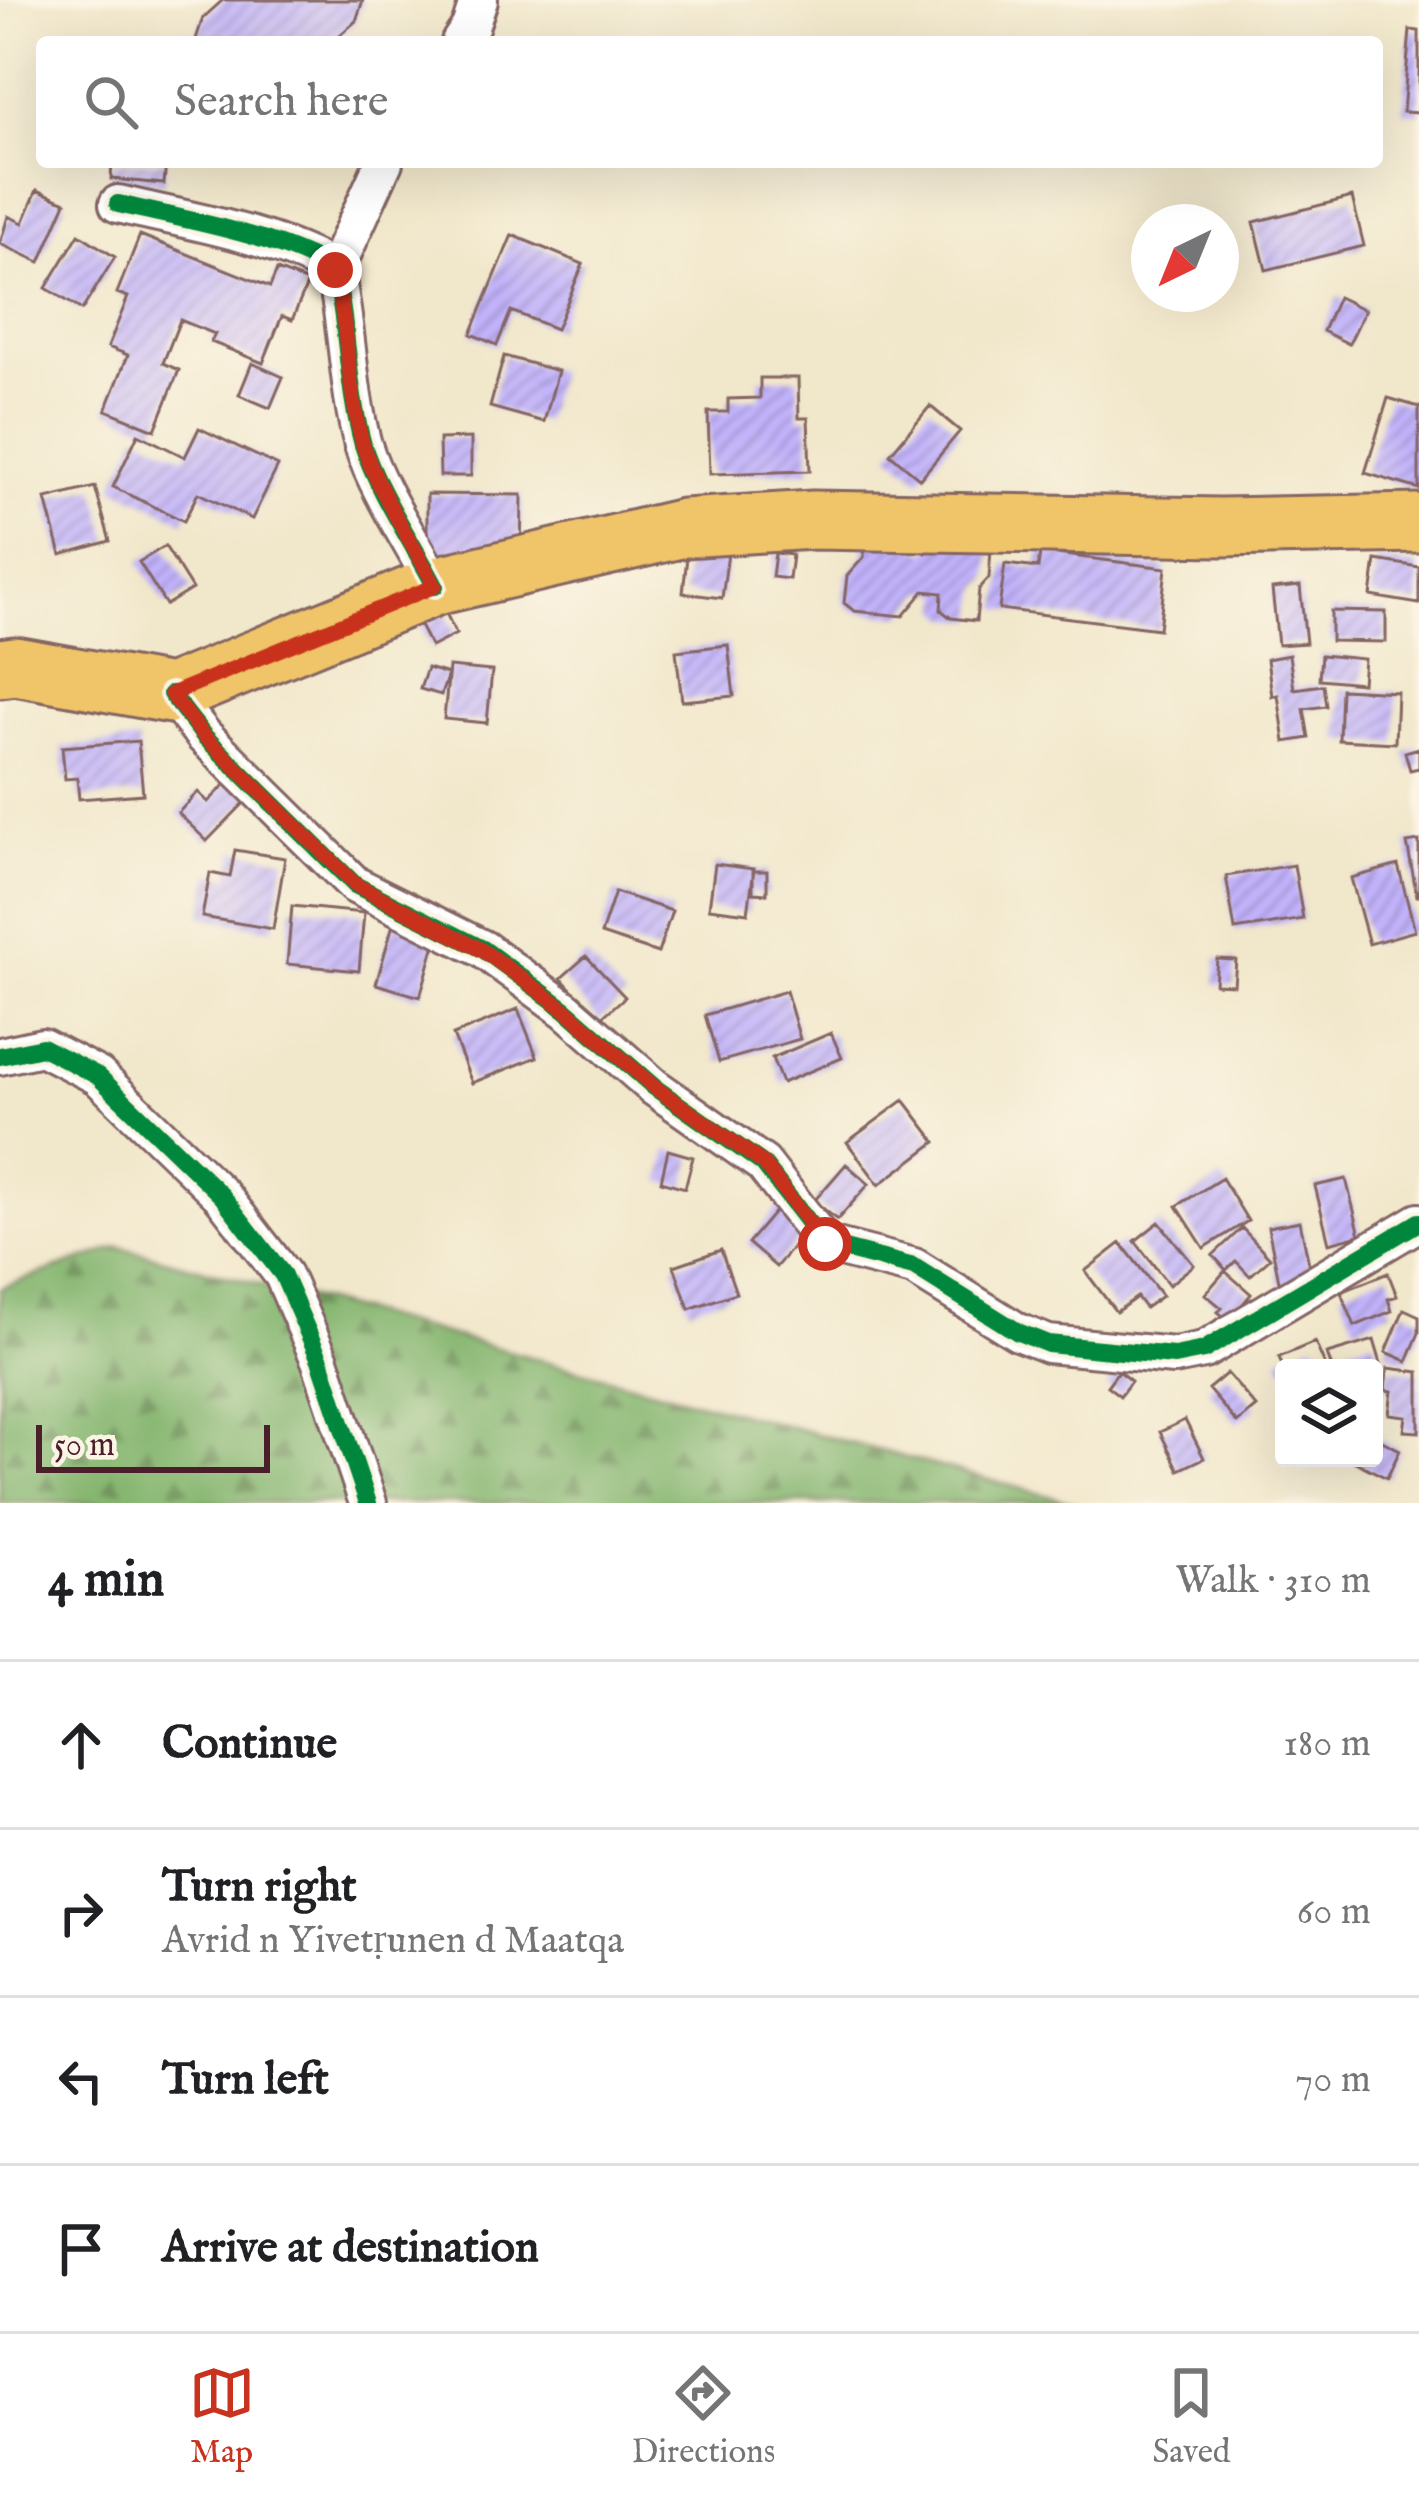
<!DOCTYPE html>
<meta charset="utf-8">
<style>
body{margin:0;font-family:"IM FELL English",serif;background:#f6f6f6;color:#202124}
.controls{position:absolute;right:36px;bottom:36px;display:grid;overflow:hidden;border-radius:12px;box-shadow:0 12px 48px #0002}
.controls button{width:108px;height:108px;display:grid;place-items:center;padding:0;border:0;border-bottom:3px solid #e0e0e0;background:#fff;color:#202124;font:60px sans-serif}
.compass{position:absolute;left:1131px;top:204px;width:108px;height:108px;border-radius:50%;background:#fff;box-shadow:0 12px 48px #0002;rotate:223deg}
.scale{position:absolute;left:36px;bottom:30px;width:234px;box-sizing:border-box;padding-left:12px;border:6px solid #4a1f2b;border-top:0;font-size:33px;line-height:42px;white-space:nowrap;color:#4a1f2b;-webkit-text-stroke:9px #fcf5e5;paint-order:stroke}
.stop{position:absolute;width:36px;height:36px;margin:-27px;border:9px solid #c8321e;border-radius:50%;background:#fff}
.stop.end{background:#c8321e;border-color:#fff;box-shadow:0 3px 12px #0008}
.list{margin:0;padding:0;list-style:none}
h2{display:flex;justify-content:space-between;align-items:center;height:156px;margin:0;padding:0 48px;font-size:51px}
h2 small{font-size:39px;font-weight:400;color:#757577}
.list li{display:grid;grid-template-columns:78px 1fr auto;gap:36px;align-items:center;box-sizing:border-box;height:168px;padding:0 48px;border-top:3px solid #e0e0e0}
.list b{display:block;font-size:45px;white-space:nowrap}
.list p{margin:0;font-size:39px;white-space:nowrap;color:#757577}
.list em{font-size:39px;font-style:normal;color:#757577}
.icon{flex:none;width:66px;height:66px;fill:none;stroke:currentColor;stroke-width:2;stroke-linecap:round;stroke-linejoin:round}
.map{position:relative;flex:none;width:1419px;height:1503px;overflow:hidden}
.search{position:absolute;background:#fff;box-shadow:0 12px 48px #0002;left:36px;right:36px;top:36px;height:132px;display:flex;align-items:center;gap:30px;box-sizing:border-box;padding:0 42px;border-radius:12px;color:#757577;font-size:45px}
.sheet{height:828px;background:#fff}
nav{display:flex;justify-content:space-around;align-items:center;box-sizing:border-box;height:168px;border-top:3px solid #e0e0e0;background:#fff;font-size:33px;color:#757577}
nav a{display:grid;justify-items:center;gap:6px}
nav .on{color:#c8321e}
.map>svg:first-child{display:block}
.forest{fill:url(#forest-firs);stroke:#686a4d;stroke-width:3}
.building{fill:url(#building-hatch)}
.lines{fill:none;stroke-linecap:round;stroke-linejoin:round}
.minor-casing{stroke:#846563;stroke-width:42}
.primary-casing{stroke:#846563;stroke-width:63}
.minor{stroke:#fff;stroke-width:36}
.primary{stroke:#f0c469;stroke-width:57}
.cycleway-casing{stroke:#fcf5e5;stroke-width:26}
.cycleway{stroke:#00873e;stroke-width:18}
.route{stroke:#c8321e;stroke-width:15}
</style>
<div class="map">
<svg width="1419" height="1503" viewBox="0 0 1419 1503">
<defs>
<pattern id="forest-firs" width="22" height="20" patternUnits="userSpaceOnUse" patternTransform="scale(3)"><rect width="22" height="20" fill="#85b66f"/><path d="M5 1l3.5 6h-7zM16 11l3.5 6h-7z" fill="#6f935b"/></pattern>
<pattern id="building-hatch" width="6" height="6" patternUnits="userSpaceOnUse" patternTransform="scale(3)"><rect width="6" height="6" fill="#c1b2fb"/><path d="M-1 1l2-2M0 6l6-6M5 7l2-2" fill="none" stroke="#9f90cb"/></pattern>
</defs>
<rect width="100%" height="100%" fill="#fcf5e5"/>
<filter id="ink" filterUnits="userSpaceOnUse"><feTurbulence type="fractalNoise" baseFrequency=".00833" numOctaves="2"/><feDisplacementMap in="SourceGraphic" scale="24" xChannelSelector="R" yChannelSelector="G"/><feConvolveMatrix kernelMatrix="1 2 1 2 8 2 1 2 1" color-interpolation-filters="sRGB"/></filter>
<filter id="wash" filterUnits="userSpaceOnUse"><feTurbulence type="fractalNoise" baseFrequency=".004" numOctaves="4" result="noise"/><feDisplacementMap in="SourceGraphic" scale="48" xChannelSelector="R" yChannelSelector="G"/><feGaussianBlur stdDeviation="2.7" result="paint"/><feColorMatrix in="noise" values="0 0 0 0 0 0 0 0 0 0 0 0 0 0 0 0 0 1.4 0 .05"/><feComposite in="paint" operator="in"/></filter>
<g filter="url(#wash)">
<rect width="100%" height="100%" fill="#f1e7cb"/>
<path class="forest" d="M119,1247l956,256h-1075v-215z"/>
<g id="blocks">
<path class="building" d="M223,0h140l-7,21 -24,21h-137l8,-24z
M1410,30l9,1v82l-16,-1z
M112,162h54l-2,22 -53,-5z
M37,190l29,12 -26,60 -40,-18 8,-28 15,7z
M1352,197l12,49 -98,24 -12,-48z
M79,234l36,23 -33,53 -36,-22z
M140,235l130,52 7,-17 31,12 -16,38 -10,-4 -19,47 -52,-21 4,-8 -35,-14 -17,43 16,7 -24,60 -49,-20 22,-55 -20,-8 20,-50 -11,-4z
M512,235l71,29 -27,65 -45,-18 -14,34 -26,-11z
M1338,297l27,13 -16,34 -26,-13z
M504,356l54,15 -14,51 -54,-15z
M252,363l31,14 -13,31 -31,-13z
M760,378h38l1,40h9l2,53 -100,3 -2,-62h20v-13l32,-1z
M1388,398l31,9v82l-54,-16z
M930,406l30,25 -40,48 -30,-25z
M199,428l79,38 -26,53 -54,-26 -14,28 -71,-34 25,-53 47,23z
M471,438v38h-31l-1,-37z
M95,487l15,54 -49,14 -15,-56z
M427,494l95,1 -1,63h-94z
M940,537l51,12 -2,29 -10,11 -3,32 -25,-3 -10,-8 1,-17 -18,-2 -21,25 -49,-5 -10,-8 3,-27 17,-19 1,-17 53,6 8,7z
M165,546l27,43 -26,16 -27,-43z
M688,548l40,5 -6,45 -39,-5z
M1040,552l126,16 -7,61 -160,-20 6,-45 33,4z
M775,553l17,2 -3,24 -17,-2z
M1376,560l43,7v37l-48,-8z
M1300,586l6,57 -28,2 -6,-56z
M445,611l11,23 -25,13 -12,-23z
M1331,611l55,1v30l-55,-1z
M728,645l6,51 -52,5 -6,-50z
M1289,655l5,34 29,-4 3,21 -22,3 5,29 -24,4 -7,-47 -6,1 -5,-37z
M1321,655l43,4 -2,24 -43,-4z
M449,667l43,4 -5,52 -43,-4z
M427,668l21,6 -7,21 -21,-6z
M1341,689l56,3 -2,51 -56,-3z
M138,741l5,53 -64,5 -2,-21 -12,1 -3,-32z
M1419,748v20l-9,2 -5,-18z
M232,778l18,19 -43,44 -29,-28 20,-21 10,10z
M1419,841v55h-2l-10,-53z
M235,850l50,8 -12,71 -71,-12 8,-44 20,4z
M715,864l39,5 -6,44 -39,-5z
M1294,865l9,54 -68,11 -9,-54z
M1398,865l17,66 -46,13 -18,-66z
M753,871h14v23l-14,-1z
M615,892l57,19 -14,42 -57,-19z
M292,906l72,7 -5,58 -72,-7z
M393,924l44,13 -17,60 -44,-13z
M586,956l39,41 -26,23 -38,-42z
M1217,959l19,1 -2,25 -19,-1z
M786,991l14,48 -81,23 -14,-47z
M518,1009l19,48 -65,26 -19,-48z
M831,1033l11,25 -60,25 -10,-25z
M904,1100l32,42 -57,43 -32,-43z
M668,1150l25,7 -8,31 -24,-7z
M846,1164l23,20 -32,36 -23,-19z
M1222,1178l26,43 -44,27 -27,-42z
M1346,1179l14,56 -31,8 -14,-57z
M781,1204l28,24 -33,39 -28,-24z
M1300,1221l12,58 -32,7 -12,-59z
M1159,1222l35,43 -25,20 -34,-44z
M1242,1228l28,30 -20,18 -14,-15 -10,9 -13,-15z
M1121,1243l41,53 -17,12 -8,-11 -21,15 -31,-41z
M721,1250l15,43 -47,16 -15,-43z
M1225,1271l26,23 -22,27 -11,-9 4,-4 -17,-14z
M1388,1273l9,23 -9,3 4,12 -37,15 -14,-34z
M1404,1309l15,7v17l-12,28 -21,-9z
M1374,1340l9,30 -9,3v-5h-42l-5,-14z
M1315,1342l11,26h-43l-4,-11z
M1388,1368l31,4v60l-15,-1 2,-15 -17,-2 3,-23 -6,-1z
M1118,1371l13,10 -11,15 -13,-10z
M1227,1373l29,34 -19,16 -29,-34z
M1185,1420l19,38 -25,12 -19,-38z
M1374,1437l26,13 -13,28 -40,-20h27z"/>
</g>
</g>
<g filter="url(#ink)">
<use href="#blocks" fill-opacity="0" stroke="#846563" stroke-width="3"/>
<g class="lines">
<g class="minor-casing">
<path id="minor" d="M460,42l10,-15 9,-27
M118,204c72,17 152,29 217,66 13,58 12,117 28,175 13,43 51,100 72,141
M335,270l49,-108
M171,694l33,42 151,149 128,64 83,61 88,77 109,77 62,80 89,23 104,65 30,12 126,12 30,-6 215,-128
M0,1056l42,-9 56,29 124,120 61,79 37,85 48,143"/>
</g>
<g class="primary-casing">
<path id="primary" d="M0,668l15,-2 156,28 264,-108 249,-58 129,-8 407,7 199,-4"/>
</g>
<use href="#minor" class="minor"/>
<use href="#primary" class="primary"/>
<g class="cycleway-casing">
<path id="cycleway" d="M118,204c72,17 152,29 217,66 13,58 12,117 28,175 13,43 51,100 72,141
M171,694l33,42 151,149 128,64 83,61 88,77 109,77 62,80 89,23 104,65 30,12 126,12 30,-6 215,-128
M0,1056l42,-9 56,29 124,120 61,79 37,85 48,143"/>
</g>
<use href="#cycleway" class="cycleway"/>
</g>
</g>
<g class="lines" filter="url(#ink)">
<path class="route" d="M335,270c13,58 12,117 28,175 13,43 51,100 72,141l-264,108 33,42 152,149 126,65 84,60 88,77 109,76 62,81"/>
</g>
</svg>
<div class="controls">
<button><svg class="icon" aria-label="layers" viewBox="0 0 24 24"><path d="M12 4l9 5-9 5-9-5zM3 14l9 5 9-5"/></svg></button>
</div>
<svg class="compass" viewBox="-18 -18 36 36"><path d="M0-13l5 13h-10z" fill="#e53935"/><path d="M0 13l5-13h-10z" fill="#757577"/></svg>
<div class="scale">50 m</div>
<div class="stop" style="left:825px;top:1244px"></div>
<div class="stop end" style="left:335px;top:270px"></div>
<div class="search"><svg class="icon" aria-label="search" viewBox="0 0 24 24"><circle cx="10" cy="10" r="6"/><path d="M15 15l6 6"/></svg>Search here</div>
</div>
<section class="sheet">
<h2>4 min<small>Walk · 310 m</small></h2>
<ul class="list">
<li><svg class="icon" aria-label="ahead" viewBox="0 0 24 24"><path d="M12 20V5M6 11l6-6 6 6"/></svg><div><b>Continue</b></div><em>180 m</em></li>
<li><svg class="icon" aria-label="right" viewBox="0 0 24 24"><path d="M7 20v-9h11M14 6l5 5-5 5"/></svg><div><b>Turn right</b><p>Avrid n Yivetṛunen d Maatqa</p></div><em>60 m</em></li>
<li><svg class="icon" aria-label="left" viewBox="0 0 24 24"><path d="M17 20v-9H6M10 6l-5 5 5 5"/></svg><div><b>Turn left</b></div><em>70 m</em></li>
<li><svg class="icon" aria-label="arrive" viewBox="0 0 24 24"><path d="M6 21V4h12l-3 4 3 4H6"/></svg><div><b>Arrive at destination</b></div></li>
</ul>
</section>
<nav>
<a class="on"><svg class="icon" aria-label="map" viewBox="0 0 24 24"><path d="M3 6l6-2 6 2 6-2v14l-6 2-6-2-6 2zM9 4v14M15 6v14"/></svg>Map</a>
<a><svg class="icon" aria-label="directions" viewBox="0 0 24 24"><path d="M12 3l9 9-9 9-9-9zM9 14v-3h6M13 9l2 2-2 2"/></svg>Directions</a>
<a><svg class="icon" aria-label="saved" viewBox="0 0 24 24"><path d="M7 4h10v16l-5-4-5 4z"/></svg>Saved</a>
</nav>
